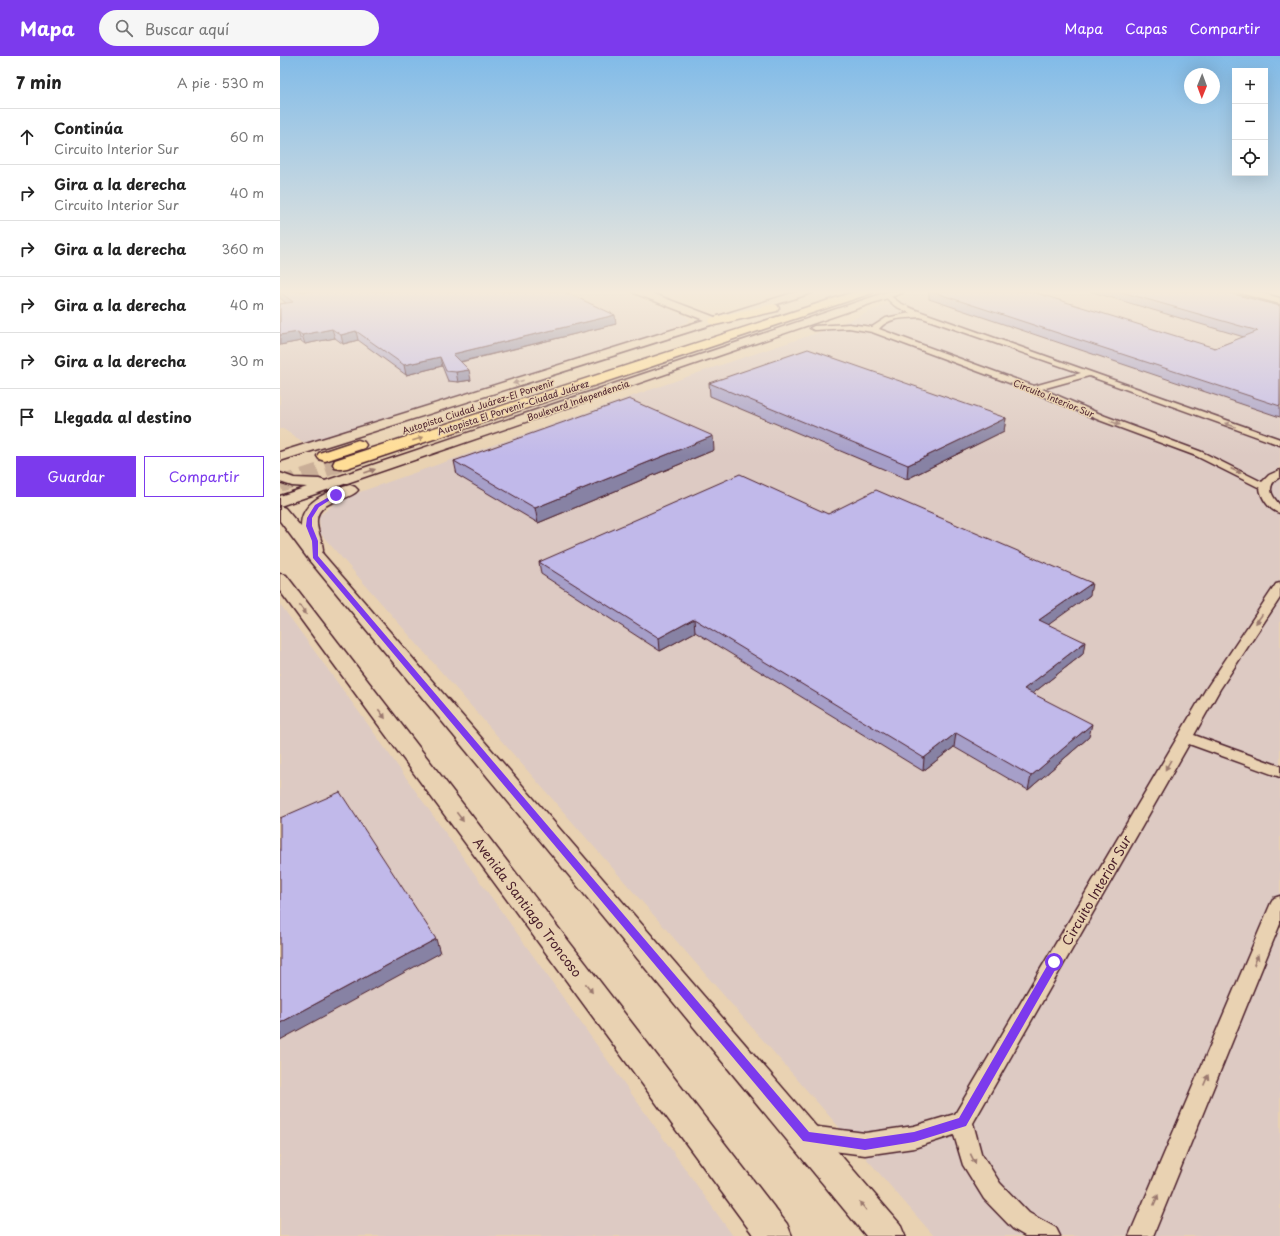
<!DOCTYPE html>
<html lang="es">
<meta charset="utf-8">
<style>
body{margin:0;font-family:"Playpen Sans",sans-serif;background:#f6f6f6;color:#222}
.controls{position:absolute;right:12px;top:12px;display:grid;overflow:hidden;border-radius:0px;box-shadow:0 4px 16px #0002}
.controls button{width:36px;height:36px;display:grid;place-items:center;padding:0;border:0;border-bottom:1px solid #e0e0e0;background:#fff;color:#222;font:20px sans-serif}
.compass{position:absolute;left:904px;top:12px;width:36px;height:36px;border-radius:50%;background:#fff;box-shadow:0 4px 16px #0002;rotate:181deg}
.stop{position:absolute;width:12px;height:12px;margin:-9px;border:3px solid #7c3aed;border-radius:50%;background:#fff}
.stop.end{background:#7c3aed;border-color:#fff;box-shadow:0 1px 4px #0008}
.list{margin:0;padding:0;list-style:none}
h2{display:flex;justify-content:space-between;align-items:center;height:52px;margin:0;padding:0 16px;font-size:17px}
h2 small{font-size:13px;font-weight:400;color:#767676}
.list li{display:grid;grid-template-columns:26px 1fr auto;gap:12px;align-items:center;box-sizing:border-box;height:56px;padding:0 16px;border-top:1px solid #e0e0e0}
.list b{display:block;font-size:15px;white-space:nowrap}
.list p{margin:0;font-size:13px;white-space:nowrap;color:#767676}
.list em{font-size:13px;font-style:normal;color:#767676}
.actions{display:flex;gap:8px;padding:12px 16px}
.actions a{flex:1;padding:9px 0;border:1px solid #7c3aed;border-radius:0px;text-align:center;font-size:14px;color:#7c3aed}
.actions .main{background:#7c3aed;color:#fff}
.icon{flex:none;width:22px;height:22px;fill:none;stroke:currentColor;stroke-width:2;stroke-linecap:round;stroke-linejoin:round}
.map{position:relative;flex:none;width:1000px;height:1180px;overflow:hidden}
header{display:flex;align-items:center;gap:24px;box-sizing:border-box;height:56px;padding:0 20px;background:#7c3aed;color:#fff}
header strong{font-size:19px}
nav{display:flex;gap:22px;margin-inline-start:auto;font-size:14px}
.search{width:280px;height:36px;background:#f6f6f6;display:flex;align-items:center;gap:10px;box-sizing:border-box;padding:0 14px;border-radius:22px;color:#767676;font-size:15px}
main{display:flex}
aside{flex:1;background:#fff}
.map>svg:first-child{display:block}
.built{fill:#ddcac3}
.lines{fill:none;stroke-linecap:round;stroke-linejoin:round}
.highway-tunnel{stroke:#c9ae97;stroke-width:16;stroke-dasharray:16 8;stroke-linecap:butt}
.street-casing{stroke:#4a1f2b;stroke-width:3}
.secondary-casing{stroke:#4a1f2b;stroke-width:3}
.highway-casing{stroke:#4a1f2b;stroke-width:3}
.street{fill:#e9d2b2;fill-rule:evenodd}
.secondary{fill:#e9d2b2;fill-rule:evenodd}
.highway{fill:#ffdd96;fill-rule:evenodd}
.wall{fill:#a69fc9;stroke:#4a1f2b}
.shaded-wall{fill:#8782a4;stroke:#4a1f2b}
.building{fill:#c1b9ea;stroke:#4a1f2b}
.oneway{fill:#9a786e}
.oneway2{fill:#a47e60}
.route{fill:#7c3aed}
.labels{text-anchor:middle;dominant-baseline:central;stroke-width:3;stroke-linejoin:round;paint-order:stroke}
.far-street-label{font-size:9px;fill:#4a1f2b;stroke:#e9d2b2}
.near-street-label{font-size:13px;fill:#4a1f2b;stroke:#e9d2b2}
</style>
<header>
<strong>Mapa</strong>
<div class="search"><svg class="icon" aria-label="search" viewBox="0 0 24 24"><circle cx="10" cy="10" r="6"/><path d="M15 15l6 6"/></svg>Buscar aquí</div>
<nav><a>Mapa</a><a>Capas</a><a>Compartir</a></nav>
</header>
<main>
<aside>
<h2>7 min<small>A pie · 530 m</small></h2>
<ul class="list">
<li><svg class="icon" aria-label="ahead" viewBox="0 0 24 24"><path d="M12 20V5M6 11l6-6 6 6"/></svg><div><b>Continúa</b><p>Circuito Interior Sur</p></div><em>60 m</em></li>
<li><svg class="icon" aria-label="right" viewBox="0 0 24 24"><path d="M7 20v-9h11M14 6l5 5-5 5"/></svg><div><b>Gira a la derecha</b><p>Circuito Interior Sur</p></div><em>40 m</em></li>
<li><svg class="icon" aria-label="right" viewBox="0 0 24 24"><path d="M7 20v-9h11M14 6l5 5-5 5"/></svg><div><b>Gira a la derecha</b></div><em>360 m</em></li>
<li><svg class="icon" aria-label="right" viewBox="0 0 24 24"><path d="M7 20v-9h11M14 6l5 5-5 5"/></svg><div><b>Gira a la derecha</b></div><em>40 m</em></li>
<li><svg class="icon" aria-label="right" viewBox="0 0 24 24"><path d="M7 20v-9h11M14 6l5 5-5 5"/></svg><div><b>Gira a la derecha</b></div><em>30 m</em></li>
<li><svg class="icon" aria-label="arrive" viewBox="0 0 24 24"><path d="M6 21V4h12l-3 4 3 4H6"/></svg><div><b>Llegada al destino</b></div></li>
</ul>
<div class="actions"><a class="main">Guardar</a><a>Compartir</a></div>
</aside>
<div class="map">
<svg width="1000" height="1180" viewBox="0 0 1000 1180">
<rect width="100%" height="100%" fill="#e9d2b2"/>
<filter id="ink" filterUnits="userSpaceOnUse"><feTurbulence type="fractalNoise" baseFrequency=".025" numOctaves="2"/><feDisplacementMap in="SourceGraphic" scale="8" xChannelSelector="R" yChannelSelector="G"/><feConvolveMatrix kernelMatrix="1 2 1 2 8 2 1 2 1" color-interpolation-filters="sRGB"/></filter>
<g filter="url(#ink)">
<path class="built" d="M0,235h341l63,24 6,4 -2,3 -44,17 -336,106 -25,-16h-3z
M638,235h362v945h-346l-614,-703 -1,-17 21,-17 372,-131 117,-39z
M0,548l87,119 366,513h-453z"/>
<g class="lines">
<path class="highway-tunnel" d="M0,428l61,-20"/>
<g class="street-casing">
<path id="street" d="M606,237l14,10 13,6 367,130v6l-191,-69 -47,13 63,27 97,36 60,30 7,-7 11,-5v7c-14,8 -10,18 0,28v8c-10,-2 -19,-15 -20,-25l-64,-32 -97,-36 -68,-29 -159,-59 -23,-4 -35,2 -4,-2 4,-2 35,-2 23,3 14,-9 24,-5 -15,-7 -12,-11zM640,261l161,56 -47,13 -155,-57c11,-13 26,-10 41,-12z
M1000,527v15l-60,91 -26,46 86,31v11l-91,-33 -216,379 8,30 19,30 29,30 27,15 4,8h-35l-12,-7 -29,-30 -21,-34 -9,-30 -40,13 -49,7 -55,-7 -8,-4 -3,-7 3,-7 8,-4 55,7 49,-7 41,-12 251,-425 70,-105z
M1000,840v28l-127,312h-24l142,-333 3,-5z"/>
</g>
<g class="secondary-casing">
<path id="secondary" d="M352,235h14l69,26 84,-26h15l-2,2 -532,168v-9l424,-132 -70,-27z
M610,235h14l-2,2 -622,213v-10l27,-9 -15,-1 -12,-4v-9l14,5 25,1 6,2z
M958,235h16l26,7v6l-40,-11z
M70,429l5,2 3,3c-9,12 -40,9 -41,30 -1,11 6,20 6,31l-1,2 578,671 5,12h-39l-557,-676 -29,-39v-15l5,2 16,19c-1,-26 28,-36 49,-42z
M0,518l6,1 501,649 5,12h-38l-474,-645z"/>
</g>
<g class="highway-casing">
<path id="highway" d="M577,235h17l-2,2 -525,175 -6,1 -6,-1 -2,-4 2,-4z
M493,248l4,1 2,3 -2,3 -62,14 -4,-1 -2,-3 2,-3z
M78,384l6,2 2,3 -2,3 -39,13 -6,-2 -2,-3 2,-3z"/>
</g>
<use href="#street" class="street"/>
<use href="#secondary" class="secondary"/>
<use href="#highway" class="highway"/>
</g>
<path class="wall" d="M0,235l336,33 -155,38 10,18 -13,2 -10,-1 -6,-15 -36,9 -48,-35 -15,4 -8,-6 -30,6 -4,-3 -21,4v-41l6,-1 -6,-5z
M649,235l286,57 29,-11 -155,-46h133l58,15v111l-351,-118z
M429,327l297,35 -2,13 -97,48 -197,-83z
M434,394l-176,73 -81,-48 -3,-14z
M548,458l262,81 -42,29 35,30 -50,39 56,44 -61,53 -74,-43 -31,24 -228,-139 -35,19 -119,-77 -2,-12z"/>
<path class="shaded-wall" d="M335,259l1,9 -161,39 -2,-9z
M52,273l3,9 -30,6 -3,-9z
M76,275l2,9 -15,4 -2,-9z
M18,276l3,9 -21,4v-10z
M160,301l2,9 -36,9 -2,-10z
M189,314l2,10 -13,2 -2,-10z
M726,362l-2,13 -97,48 1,-14z
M433,380l1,14 -176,73 -3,-15z
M812,527l-2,12 -53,38 2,-13z
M414,563l1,13 -35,19 -1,-13z
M805,586l-2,12 -61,48 2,-13z
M812,668l-3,13 -61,53 3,-14z
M676,677l-2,14 -31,24 1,-13z
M156,883l4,14 -160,87v-17z"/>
<path class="building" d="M0,235h283l52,24 -162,39 16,16 -13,2 -10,-1 -6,-14 -36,8 -48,-34 -15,4 -9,-6 -30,6 -4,-3 -18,3v-31l13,-2 -13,-10z
M650,235h100l185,57 43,-17 -140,-40h104l58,15v100z
M528,293l198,69 -98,47 -199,-82z
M349,343l84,37 -178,72 -81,-47z
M460,418l88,40 48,-24 216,93 -53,37 46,22 -61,47 68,35 -61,52 -75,-43 -32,25 -230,-139 -35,19 -120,-76z
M60,736l96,147 -156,84v-205z"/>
<defs><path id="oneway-solid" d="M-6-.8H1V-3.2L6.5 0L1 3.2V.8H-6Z"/></defs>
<g class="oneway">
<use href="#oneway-solid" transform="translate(238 326) rotate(162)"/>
<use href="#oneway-solid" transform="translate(835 367) rotate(20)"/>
<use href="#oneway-solid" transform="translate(950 369) rotate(-160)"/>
<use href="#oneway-solid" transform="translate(90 415) rotate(-19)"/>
<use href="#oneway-solid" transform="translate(956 415) rotate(25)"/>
<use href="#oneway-solid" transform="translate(23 554) rotate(53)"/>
<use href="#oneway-solid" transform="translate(979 563) rotate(125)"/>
<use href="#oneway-solid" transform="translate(102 658) rotate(53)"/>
<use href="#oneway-solid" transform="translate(888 709) rotate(120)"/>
<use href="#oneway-solid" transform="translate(180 761) rotate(53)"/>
<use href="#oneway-solid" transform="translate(976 904) rotate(-67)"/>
<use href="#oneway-solid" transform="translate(309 932) rotate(53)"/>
<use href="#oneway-solid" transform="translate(926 1024) rotate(-67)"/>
<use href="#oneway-solid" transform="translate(693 1103) rotate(64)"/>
<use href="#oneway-solid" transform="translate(876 1144) rotate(-67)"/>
<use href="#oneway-solid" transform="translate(583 1150) rotate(-129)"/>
</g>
<use class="oneway2" href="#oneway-solid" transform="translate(138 383) rotate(-18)"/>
</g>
<linearGradient id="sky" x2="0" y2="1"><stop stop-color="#81bbe8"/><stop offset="0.59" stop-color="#f5ebdc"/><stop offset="1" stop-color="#f5ebdc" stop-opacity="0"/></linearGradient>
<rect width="1000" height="400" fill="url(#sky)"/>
<path class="route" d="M54,438l4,1 -19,12 -7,11v8l6,15v15l491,576 56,7 49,-7 45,-14 92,-159h7l1,3 -1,3 -92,161 -52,16 -49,8 -62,-9 -490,-583 -1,-17 -6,-15 1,-8 8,-13z"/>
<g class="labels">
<g class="far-street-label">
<text transform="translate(774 342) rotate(22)">Circuito Interior Sur</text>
<text transform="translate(298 344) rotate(-19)">Boulevard Independencia</text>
<text transform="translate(198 350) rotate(-18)">Autopista Ciudad Juárez-El Porvenir</text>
<text transform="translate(233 351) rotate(-18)">Autopista El Porvenir-Ciudad Juárez</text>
</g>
<g class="near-street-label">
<text transform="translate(816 834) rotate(-60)">Circuito Interior Sur</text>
<text transform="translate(248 851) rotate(53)">Avenida Santiago Troncoso</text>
</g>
</g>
</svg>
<div class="controls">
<button>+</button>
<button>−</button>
<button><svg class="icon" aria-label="locate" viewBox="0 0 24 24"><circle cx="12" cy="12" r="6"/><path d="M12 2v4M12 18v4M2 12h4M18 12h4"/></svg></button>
</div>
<svg class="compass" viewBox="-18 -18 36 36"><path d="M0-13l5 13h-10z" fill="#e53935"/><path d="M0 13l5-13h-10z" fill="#767676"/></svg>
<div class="stop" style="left:774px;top:906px"></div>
<div class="stop end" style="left:56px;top:439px"></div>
</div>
</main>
